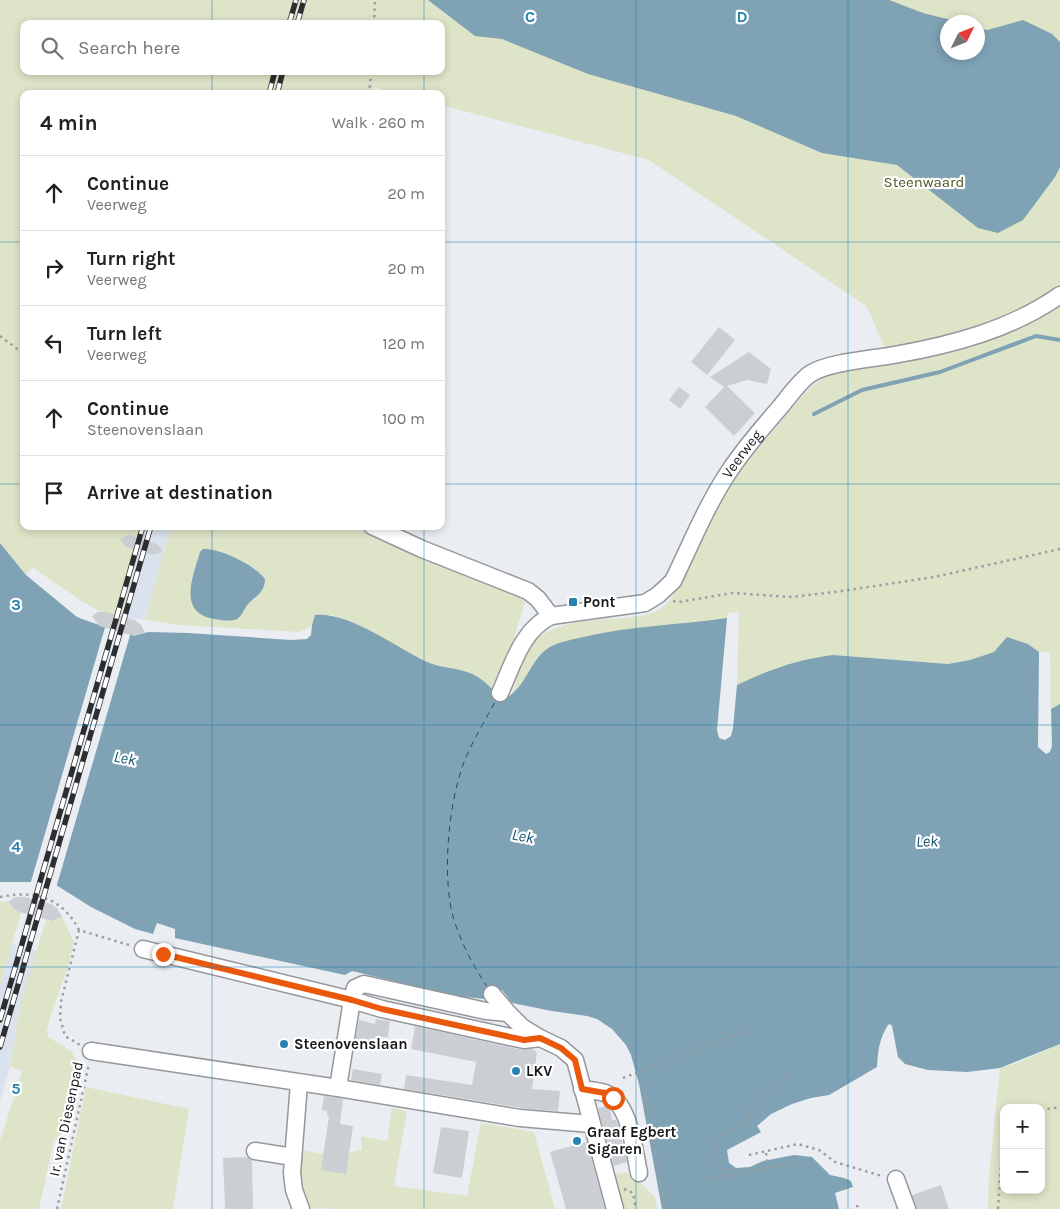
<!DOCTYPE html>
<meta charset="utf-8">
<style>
body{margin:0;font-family:Karla,sans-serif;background:#f2f2f2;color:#202124}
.controls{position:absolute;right:15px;bottom:15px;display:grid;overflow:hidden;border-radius:10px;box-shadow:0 2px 8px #0003}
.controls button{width:45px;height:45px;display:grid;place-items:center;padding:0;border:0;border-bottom:1px solid #e0e0e0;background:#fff;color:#202124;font:25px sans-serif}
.compass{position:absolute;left:940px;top:15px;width:45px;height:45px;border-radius:50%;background:#fff;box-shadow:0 2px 8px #0003;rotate:47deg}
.stop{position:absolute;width:15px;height:15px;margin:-11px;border:4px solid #ea580c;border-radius:50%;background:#fff}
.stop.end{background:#ea580c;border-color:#fff;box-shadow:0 1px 5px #0008}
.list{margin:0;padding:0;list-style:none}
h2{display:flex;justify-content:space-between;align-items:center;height:65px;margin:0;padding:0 20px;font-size:21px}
h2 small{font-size:16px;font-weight:400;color:#757577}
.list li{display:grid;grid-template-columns:32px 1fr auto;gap:15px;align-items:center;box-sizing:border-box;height:75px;padding:0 20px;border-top:1px solid #e0e0e0}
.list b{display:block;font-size:19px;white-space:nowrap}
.list p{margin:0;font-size:16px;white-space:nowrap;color:#757577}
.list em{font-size:16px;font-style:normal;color:#757577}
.icon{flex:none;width:28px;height:28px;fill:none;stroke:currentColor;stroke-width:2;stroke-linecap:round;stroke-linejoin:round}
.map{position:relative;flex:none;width:1060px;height:1209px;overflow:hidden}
.search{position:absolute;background:#fff;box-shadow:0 2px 8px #0003;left:20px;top:20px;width:425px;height:55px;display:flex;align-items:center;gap:12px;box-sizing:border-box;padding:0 18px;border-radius:10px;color:#757577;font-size:19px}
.panel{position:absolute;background:#fff;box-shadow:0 2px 8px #0003;left:20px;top:90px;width:425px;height:440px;border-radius:10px}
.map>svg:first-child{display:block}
.built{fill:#d9e2ed}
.green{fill:#dee4c8;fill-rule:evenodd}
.water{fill:#7fa2b5}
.pier{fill:#eaeef2}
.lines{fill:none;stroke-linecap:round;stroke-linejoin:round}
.stream{stroke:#7fa2b5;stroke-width:4}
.ferry{stroke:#125471;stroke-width:1;stroke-dasharray:6 5;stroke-linecap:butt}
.building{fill:#cbced3}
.minor-casing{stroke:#94989c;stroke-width:19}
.path{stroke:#9d9fa3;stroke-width:2.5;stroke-dasharray:2.5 4;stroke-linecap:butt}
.minor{stroke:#fff;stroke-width:16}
.rail-casing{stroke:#2d2e30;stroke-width:5.5}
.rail{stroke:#fff;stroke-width:4;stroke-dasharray:11;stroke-linecap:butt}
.route{stroke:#ea580c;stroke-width:6}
.grid{fill:none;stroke:#2782af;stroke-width:1;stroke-opacity:0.55}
.poi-dot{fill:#2782af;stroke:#fff;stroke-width:2}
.labels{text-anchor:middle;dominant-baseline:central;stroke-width:4.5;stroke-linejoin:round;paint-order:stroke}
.park-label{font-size:15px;fill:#4e561f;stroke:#fff}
.street-label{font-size:15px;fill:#17181a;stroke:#fff}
.poi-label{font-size:15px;font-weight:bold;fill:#17181a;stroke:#fff;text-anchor:start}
.water-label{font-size:16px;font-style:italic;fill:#125471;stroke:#fff}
.grid-label{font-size:16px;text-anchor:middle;font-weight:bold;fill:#2782af;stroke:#fff;stroke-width:4.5;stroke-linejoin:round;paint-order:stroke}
</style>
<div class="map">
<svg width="1060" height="1209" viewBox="0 0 1060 1209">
<rect width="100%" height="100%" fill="#eaeef2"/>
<path class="built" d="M145,526h26l-26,94 -24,-3z
M12,944l25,7 -16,50 -11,65 -10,35v-115z"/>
<path class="green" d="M0,0h1060v704l-9,5 -1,-57h-11l-11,-8 -21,-6 -13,14 -24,8 -22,4 -115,-9c-34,4 -65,15 -96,30l2,-73 -11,1 -1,5 -30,5 -96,10 -49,13 -11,7 -19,32 -10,9c5,-16 9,-37 20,-50 23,-25 61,-23 93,-26 12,-2 26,-2 36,-10 7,-4 11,-11 15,-17l49,-98 10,-16 67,-81 13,-12 13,-9 20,-5 29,-4 17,-6c-15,-16 -17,-37 -29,-55l-216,-145 -208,-55v-11h-42l-25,-7 -2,7h-348v432h121l-24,91 -22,-6 -16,-9 -51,-35 -6,8 -26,-32zM948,22h30v30h-30zM24,24h417v47h-417z
M171,526h193l163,69 -15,50 -18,46 -16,-14 -10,-5 -40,-9 -62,-34 -25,-11 -11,-3h-15l-3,10 -12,7 -120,-7 -35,-5zM216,550l39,19 6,5 -3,21 -12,11 -5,10c-21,2 -35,8 -49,-12z
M10,901l3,7 8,5 -21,73v-84z
M62,917l12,25 -7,28 -17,47 -3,14 1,6 23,14 7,12v9l-12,57 -12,11 -15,69h-39v-68l22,-70 -12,-5 11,-65 25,-81 8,1z
M1060,1044v165h-72l1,-34 11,-107 14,-4zM1004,1108h37v82h-37z
M86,1087l103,22 -16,100h-112z
M392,1108l15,3 -13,75 73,10 14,-73 53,9 21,77h-228v-1l-23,1 -9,-60 39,7 28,-6 -1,-14 26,5z
M625,1172l16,11 14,14 2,12h-36l-8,-35z"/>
<path class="water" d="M428,0h461l34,13 36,9h-11v30h30v-24l9,2 36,-10 29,14 8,8v125l-5,10 -32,43 -25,13 -20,-5 -81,-63 -75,-12 -86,-37 -148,-42 -86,-35 -27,-3z
M0,543l26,32 51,42 16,6 41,12 15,-3 39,1 103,7 16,-1 4,-4 1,-10 3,-10c35,-3 80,32 112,47 16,7 35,5 51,15 9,6 17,15 25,23 25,-13 26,-41 47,-53 9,-5 20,-7 29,-9 48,-12 99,-13 148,-20l-10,112 2,8 6,2 6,-4 2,-8 4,-43c31,-15 62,-26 96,-30l115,9 22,-4 24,-8 13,-15 21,7 11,8 -1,95 8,7 4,-2 2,-6 -1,-37 9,-5v340l-60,24 -33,4 -39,-2 -23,-6 -7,-7 -6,-31 -2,-2 -2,1c-9,15 -10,24 -11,42l-48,28 -18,3 -19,6 -21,10 -14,12 4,6 -34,18 2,13 7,5 14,-1 13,-6 31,-6 18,2 18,18 14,3 7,3 2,6 -18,6 4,16h-177l-23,-125 -8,-29 -5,-10 -14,-16 -15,-10 -10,-3 -35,-5 -40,-8 -10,-13 -18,9 -28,-3 -104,-25 -7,4 -170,-37v-9l-18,-6 -4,11 -18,-5 -44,-22 -35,-22 -25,-3h-31z
M203,549c17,-1 52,16 62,30 0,4 -1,8 -3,11 -4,7 -12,10 -16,17 -3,4 -4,9 -9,12 -6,3 -16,1 -23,0 -37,-6 -21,-43 -14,-67z"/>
<path class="pier" d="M106,624l25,8 -75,256 -26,-3z"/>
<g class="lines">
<path class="stream" d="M814,414l48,-24 78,-18 96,-36 24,4"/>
<path class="ferry" d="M488,988c-14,-21 -25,-41 -33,-65 -14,-41 -7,-117 8,-158 8,-22 22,-44 33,-65"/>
</g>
<path class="building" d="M719,327l16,13 -28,35 -16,-13z
M749,352l22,17 -4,15 -20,-4 -20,6 28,27 -21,23 -29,-29 19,-20 -14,-10z
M679,387l11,8 -10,14 -11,-9z
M129,535l28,9 6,7 -9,4 -28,-8 -6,-8z
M98,612h8l29,8 6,5 4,8 -11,3 -35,-10 -7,-10z
M16,897h8l27,7 6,4 5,9 -10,4 -33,-9 -6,-4 -4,-7z
M376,1019l14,2 -2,16 -15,1 -2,12 -17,-2 5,-28 16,4z
M415,1026l107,24 10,-1 5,3 -5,37 28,2 -2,20 -29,-2 -125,-20 2,-14 66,10 4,-23 -65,-13z
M353,1069l29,5 -2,11 -29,-5z
M324,1096l19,3 -3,25 13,2 -7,48 -25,-4 8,-54 -2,-1v-4l-5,-1z
M607,1106l3,3 2,11h4l3,9 8,33 -13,4 -16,-58z
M441,1127l28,4 -7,47 -29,-5z
M587,1142l18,67h-39l-16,-57z
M248,1157l4,3 1,49h-28l-2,-51z
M941,1185l8,24h-32l-5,-14z"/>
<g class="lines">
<g class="minor-casing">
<g id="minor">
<path d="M372,526l50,23 106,42 10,8 13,17"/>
<path id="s1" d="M500,693c13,-29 22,-63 51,-77l94,-13 13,-8 15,-14c18,-37 34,-77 57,-111 16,-24 34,-44 52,-65 7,-9 19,-25 28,-31 18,-12 62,-15 84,-19 58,-10 118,-26 166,-60"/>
<path d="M143,949l209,51 30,9 142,31 16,-2"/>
<path d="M492,994l16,19 14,14 18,11 21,10 14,12 40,149"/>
<path d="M91,1051l247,37 182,30 71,6"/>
<path d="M299,1083l-7,90 2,17 7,19"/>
<path d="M338,1088l14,-88 3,-12 9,-4 122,27 22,2"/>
<path d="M582,1089c7,1 16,2 23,4 25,9 29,57 34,80"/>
<path d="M255,1151l38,6"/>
<path d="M896,1179l11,30"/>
</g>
</g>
<path class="path" d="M374,24l1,-24
M368,94l2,-9 1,-14
M0,336l24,18
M673,601l6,1 53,-9 59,4 44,-5 99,-15 126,-28
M0,897c34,-7 62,0 79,33l50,15
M79,930l-18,72 -1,16 5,18 15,9
M623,1078l126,-48
M643,1084l23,125
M1041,1110l19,-3
M766,1153l2,15
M749,1155l49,-11 21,6 16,12 47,14
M723,1177l-9,-38 37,-21 -3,-7 42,-38
M705,1180l99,-19
M624,1189l9,4 3,16
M857,1205l1,4
M57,1209l32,-145
M998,1209l6,-92"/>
<use href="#minor" class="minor"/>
<g class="rail-casing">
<path id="rail" d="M289,24l7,-24
M297,24l7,-24
M269,94l6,-23
M277,94l6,-23
M0,1020l143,-494
M0,1047l151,-521"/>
</g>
<use href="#rail" class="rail"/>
</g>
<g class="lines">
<path class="route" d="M163,954l189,46 30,9 142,31 16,-2 21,10 14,12 7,29 23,4 8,5"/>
</g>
<path class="grid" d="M212,0v24M424,0v24M636,0v1209M848,0v1209M212,71v23M424,71v23M0,242h24M441,242h619M0,484h24M441,484h619M212,526v683M424,526v683M0,725h1060M0,967h1060"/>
<g class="poi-dot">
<rect x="568" y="597" width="10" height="10" rx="2.5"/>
<circle cx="284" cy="1044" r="5"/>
<circle cx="516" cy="1071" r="5"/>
<circle cx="577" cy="1141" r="5"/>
</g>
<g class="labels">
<g class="park-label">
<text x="924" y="182">Steenwaard</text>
</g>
<g class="street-label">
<text stroke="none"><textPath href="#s1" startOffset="370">Veerweg</textPath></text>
<text transform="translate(66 1119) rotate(-78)">Ir. van Diesenpad</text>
</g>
<g class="poi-label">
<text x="583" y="602">Pont</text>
<text x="294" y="1044">Steenovenslaan</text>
<text x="526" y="1071">LKV</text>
<text x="587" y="1132">Graaf Egbert<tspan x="587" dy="17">Sigaren</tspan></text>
</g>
<g class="water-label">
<text transform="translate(125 758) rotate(11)">Lek</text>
<text transform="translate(523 836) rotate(11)">Lek</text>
<text transform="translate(927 841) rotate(-1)">Lek</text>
</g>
</g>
<g class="grid-label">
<text x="530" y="22">C</text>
<text x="742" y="22">D</text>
<text x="16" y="610">3</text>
<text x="16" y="852">4</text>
<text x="16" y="1094">5</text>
</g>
</svg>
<div class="controls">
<button>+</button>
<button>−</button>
</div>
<svg class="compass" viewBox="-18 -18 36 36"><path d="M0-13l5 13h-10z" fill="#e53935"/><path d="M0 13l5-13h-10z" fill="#757577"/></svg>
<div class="stop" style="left:613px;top:1098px"></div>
<div class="stop end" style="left:163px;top:954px"></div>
<div class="search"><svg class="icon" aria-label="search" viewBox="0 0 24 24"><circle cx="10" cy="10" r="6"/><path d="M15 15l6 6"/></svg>Search here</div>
<section class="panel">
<h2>4 min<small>Walk · 260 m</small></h2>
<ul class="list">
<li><svg class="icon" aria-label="ahead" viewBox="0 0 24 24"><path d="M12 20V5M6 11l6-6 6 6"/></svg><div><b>Continue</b><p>Veerweg</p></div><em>20 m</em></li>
<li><svg class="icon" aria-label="right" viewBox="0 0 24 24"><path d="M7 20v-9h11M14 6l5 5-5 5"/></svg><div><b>Turn right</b><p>Veerweg</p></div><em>20 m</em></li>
<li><svg class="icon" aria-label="left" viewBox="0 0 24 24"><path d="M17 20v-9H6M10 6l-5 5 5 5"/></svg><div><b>Turn left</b><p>Veerweg</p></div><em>120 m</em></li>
<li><svg class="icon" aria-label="ahead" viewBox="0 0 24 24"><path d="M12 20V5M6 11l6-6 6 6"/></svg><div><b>Continue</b><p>Steenovenslaan</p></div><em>100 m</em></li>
<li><svg class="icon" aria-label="arrive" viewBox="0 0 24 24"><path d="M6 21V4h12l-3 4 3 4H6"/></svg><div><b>Arrive at destination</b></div></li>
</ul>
</section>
</div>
